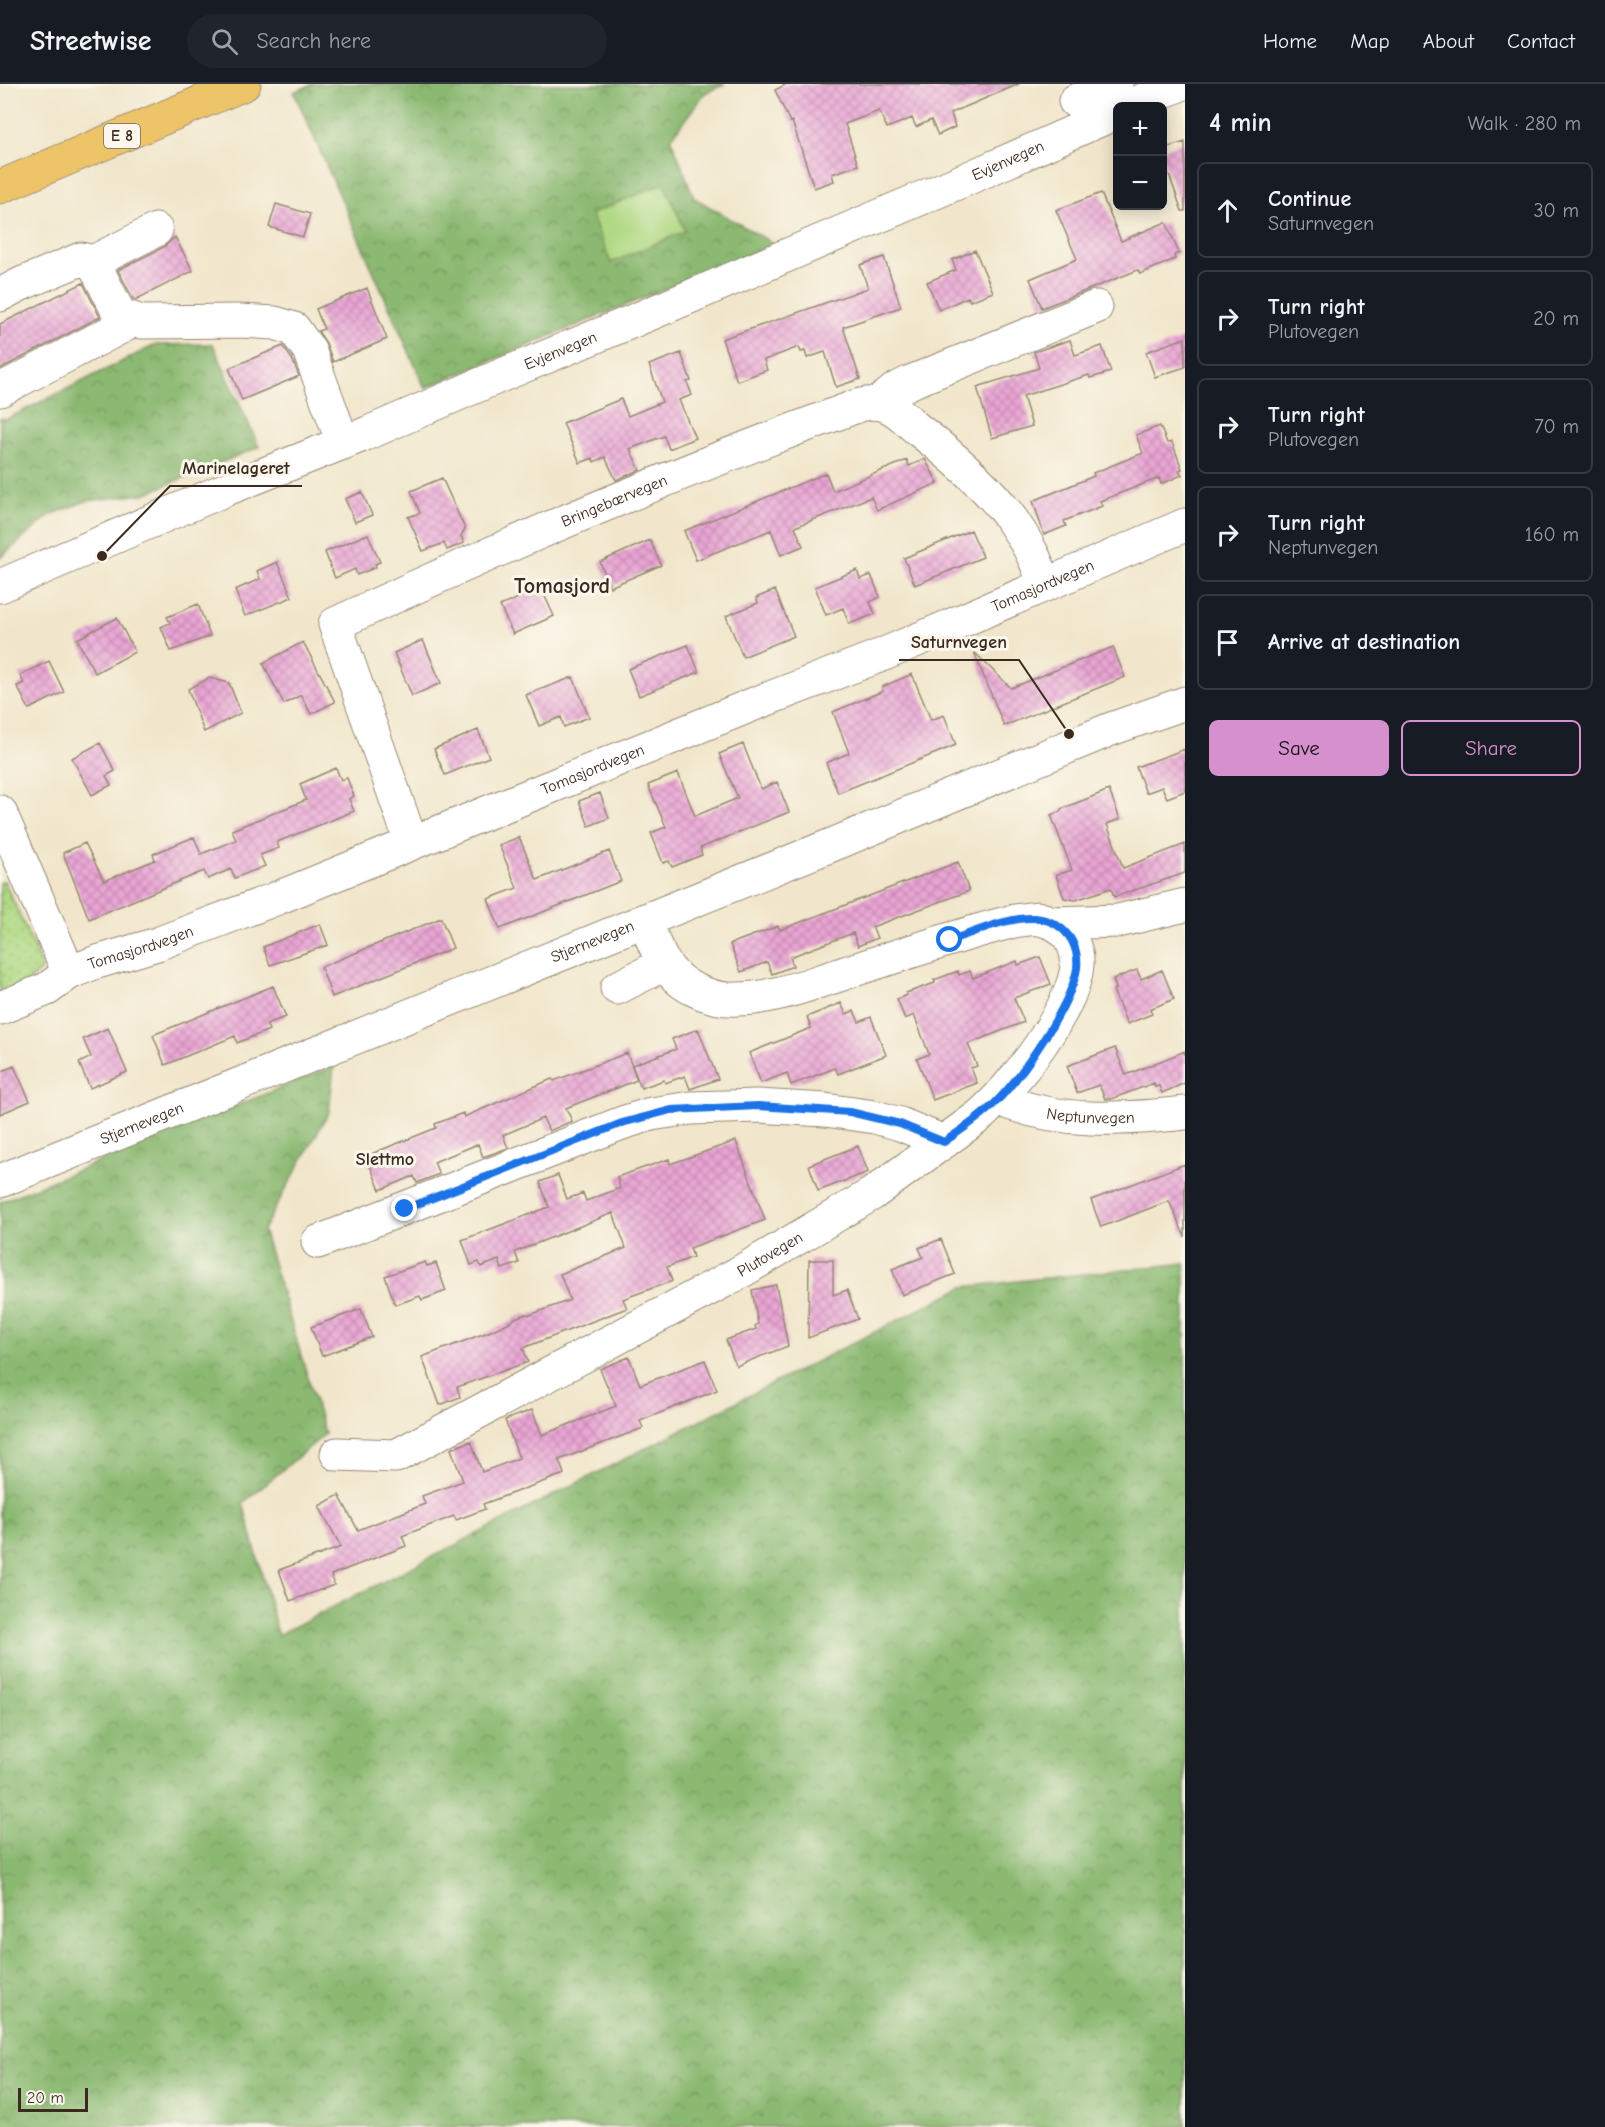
<!DOCTYPE html>
<meta charset="utf-8">
<style>
body{margin:0;font-family:"Comic Neue",sans-serif;background:#20242c;color:#f1f3f6}
.controls{position:absolute;right:18px;top:18px;display:grid;overflow:hidden;border-radius:9px;box-shadow:0 3px 15px #0003}
.controls button{width:54px;height:54px;display:grid;place-items:center;padding:0;border:0;border-bottom:2px solid #363941;background:#171b24;color:#f1f3f6;font:30px sans-serif}
.scale{position:absolute;left:18px;bottom:15px;width:70px;box-sizing:border-box;padding-left:6px;border:3px solid #3b2a1e;border-top:0;font-size:16px;line-height:21px;white-space:nowrap;color:#3b2a1e;-webkit-text-stroke:4px #fbf7ec;paint-order:stroke}
.stop{position:absolute;width:18px;height:18px;margin:-14px;border:4px solid #1a73e8;border-radius:50%;background:#fff}
.stop.end{background:#1a73e8;border-color:#fff;box-shadow:0 2px 6px #0008}
.list{margin:0;padding:0;list-style:none}
h2{display:flex;justify-content:space-between;align-items:center;height:78px;margin:0;padding:0 24px;font-size:26px}
h2 small{font-size:20px;font-weight:400;color:#9ea1a6}
.list li{display:grid;grid-template-columns:39px 1fr auto;gap:18px;align-items:center;box-sizing:border-box;height:96px;margin:0 12px 12px;padding:0 12px;border:2px solid #363941;border-radius:9px}
.list b{display:block;font-size:22px;white-space:nowrap}
.list p{margin:0;font-size:20px;white-space:nowrap;color:#9ea1a6}
.list em{font-size:20px;font-style:normal;color:#9ea1a6}
.actions{display:flex;gap:12px;padding:18px 24px}
.actions a{flex:1;padding:14px 0;border:2px solid #d690ce;border-radius:9px;text-align:center;font-size:21px;color:#d690ce}
.actions .main{background:#d690ce;color:#111}
.icon{flex:none;width:33px;height:33px;fill:none;stroke:currentColor;stroke-width:2;stroke-linecap:round;stroke-linejoin:round}
.map{position:relative;flex:none;width:1185px;height:2043px;overflow:hidden}
header{display:flex;align-items:center;gap:36px;box-sizing:border-box;height:84px;padding:0 30px;background:#171b24;border-bottom:2px solid #363941}
header strong{font-size:28px}
nav{display:flex;gap:33px;margin-inline-start:auto;font-size:21px}
.search{width:420px;height:54px;background:#20242c;display:flex;align-items:center;gap:15px;box-sizing:border-box;padding:0 21px;border-radius:33px;color:#9ea1a6;font-size:22px}
main{display:flex}
aside{flex:1;background:#171b24}
.map>svg:first-child{display:block}
.forest{fill:url(#forest-crowns);stroke:#647248;stroke-width:1.5}
.park{fill:url(#park-dots);stroke:#768251;stroke-width:1.5}
.pitch{fill:#b0d984;stroke:#768251;stroke-width:1.5}
.building{fill:url(#building-cross-hatch)}
.lines{fill:none;stroke-linecap:round;stroke-linejoin:round}
.minor-casing{stroke:#968874;stroke-width:35}
.highway-casing{stroke:#968874;stroke-width:35}
.minor{stroke:#fff;stroke-width:33}
.highway{stroke:#eec469;stroke-width:33}
.route{stroke:#1a73e8;stroke-width:8}
.labels{text-anchor:middle;dominant-baseline:central;stroke-width:6;stroke-linejoin:round;paint-order:stroke}
.shield{fill:#fbf7ec;stroke:#75685c;stroke-width:1.5}
.shield-label{font-size:15px;font-weight:bold;fill:#3b2a1e}
.street-label{font-size:16px;fill:#3b2a1e;stroke:#fbf7ec}
.neighbourhood-label{font-size:18px;font-weight:bold;fill:#3b2a1e;stroke:#fbf7ec}
.district-label{font-size:22px;font-weight:bold;fill:#3b2a1e;stroke:#fbf7ec}
.leader{fill:none;stroke:#3b2a1e;stroke-width:2}
.callout-dot{fill:#3b2a1e;stroke:#fbf7ec;stroke-width:2}
.callout-label{font-size:18px;text-anchor:middle;font-weight:bold;fill:#3b2a1e;stroke:#fbf7ec;stroke-width:6;stroke-linejoin:round;paint-order:stroke}
</style>
<header>
<strong>Streetwise</strong>
<div class="search"><svg class="icon" aria-label="search" viewBox="0 0 24 24"><circle cx="10" cy="10" r="6"/><path d="M15 15l6 6"/></svg>Search here</div>
<nav><a>Home</a><a>Map</a><a>About</a><a>Contact</a></nav>
</header>
<main>
<div class="map">
<svg width="1185" height="2043" viewBox="0 0 1185 2043">
<defs>
<pattern id="forest-crowns" width="20" height="18" patternUnits="userSpaceOnUse" patternTransform="scale(1.5)"><rect width="20" height="18" fill="#8cb972"/><path d="M2 6a3 3 0 1 1 6 0M12 15a3 3 0 1 1 6 0" fill="none" stroke="#74975d"/></pattern>
<pattern id="park-dots" width="8" height="8" patternUnits="userSpaceOnUse" patternTransform="scale(1.5)"><rect width="8" height="8" fill="#b0d984"/><path d="M2 2h.1M6 6h.1" fill="none" stroke="#98ba72" stroke-width="1.8" stroke-linecap="round"/></pattern>
<pattern id="building-cross-hatch" width="8" height="8" patternUnits="userSpaceOnUse" patternTransform="scale(1.5)"><rect width="8" height="8" fill="#eaa5d5"/><path d="M0 0l8 8M0 8l8-8" fill="none" stroke="#bf87ac"/></pattern>
</defs>
<rect width="100%" height="100%" fill="#fbf7ec"/>
<filter id="ink" filterUnits="userSpaceOnUse"><feTurbulence type="fractalNoise" baseFrequency=".0167" numOctaves="2"/><feDisplacementMap in="SourceGraphic" scale="12" xChannelSelector="R" yChannelSelector="G"/><feConvolveMatrix kernelMatrix="1 2 1 2 8 2 1 2 1" color-interpolation-filters="sRGB"/></filter>
<filter id="wash" filterUnits="userSpaceOnUse"><feTurbulence type="fractalNoise" baseFrequency=".008" numOctaves="4" result="noise"/><feDisplacementMap in="SourceGraphic" scale="24" xChannelSelector="R" yChannelSelector="G"/><feGaussianBlur stdDeviation="1.35" result="paint"/><feColorMatrix in="noise" values="0 0 0 0 0 0 0 0 0 0 0 0 0 0 0 0 0 1.4 0 .05"/><feComposite in="paint" operator="in"/></filter>
<g filter="url(#wash)">
<rect width="100%" height="100%" fill="#f1e6cb"/>
<path class="forest" d="M313,0h412l-20,9 -34,45 23,60 80,46 -349,144 -131,-296z
M213,260l46,103 -115,47 -58,7 -36,14 -50,43v-140l7,1 148,-74z
M334,982l-5,46 -66,118 62,204 -82,69 35,132 685,-348 222,-24v864h-1185v-925z"/>
<path class="park" d="M4,797l32,71 6,17 -17,15 -25,9v-110z"/>
<path class="pitch" d="M664,99l21,48 -74,32 -20,-49z"/>
<g id="blocks">
<path class="building" d="M787,0h232l-68,29 4,14 -17,8 -7,-15 -15,7 -4,-9 -25,10 -8,-17 -34,13 13,41 -26,9 2,7 -20,7 -22,-67 -2,1 -15,-32z
M1185,58v69h-3l-20,-56v-6z
M1101,109l20,48 45,-19 13,31 -5,2 1,4 -35,15 -2,-4 -96,38 -12,-29 47,-20 -21,-49z
M276,120l34,10 -7,23 -34,-10z
M175,153l18,34 -58,29 -2,-1 -15,-29 46,-23z
M975,166l18,42 -23,9 -2,-4 -29,13 -12,-28 29,-12 -4,-10z
M884,173l17,50 -58,20 17,52 -24,8 -11,-35 -18,6 -2,-7 -4,1 -2,-5 -35,13 3,10 -30,11 -15,-42 146,-51 -8,-23z
M83,199l17,34 -100,52v-45z
M367,204l20,51 -54,23 -7,-19 -8,-12 6,-2 -8,-20z
M1185,254v29l-30,10 -9,-25z
M1070,256l5,15 27,-9 9,26 -21,6 -1,-3 -66,21 9,30 -40,12 -15,-51 62,-19 -5,-16z
M283,262l9,13 7,17 -57,24 -13,-32z
M681,269l10,28 -4,1 5,13 -13,5 16,38 -26,11 -5,-13 -34,13 10,21 -24,10 -11,-23 -11,5 -1,-4 -13,5 -17,-40 58,-24 7,17 34,-14 -13,-37z
M1160,342l7,17 5,-1 10,27 -3,1 3,5 -21,9 -2,-6 -59,23 2,5 -38,15 2,5 -22,9 -11,-34 61,-25 -1,-3 50,-20 -7,-18z
M925,375l13,24 -61,27 -6,-13 -76,30 8,19 -22,9 -10,-25 -75,30 -12,-29 142,-58 7,18 74,-31 2,6z
M442,394l23,51 -4,7 3,7 -17,7 -3,-7 -21,8 -15,-34 12,-4 -9,-22z
M362,408l10,23 -17,7 -10,-23z
M971,446l12,27 -68,28 -11,-27z
M368,450l12,28 -5,2 1,3 -19,8 -2,-6 -20,9 -10,-26z
M650,456l11,25 -51,22 -10,-25z
M277,478l15,35 -47,19 -10,-26 25,-11 -3,-8z
M857,486l3,9 11,-4 9,22 -10,5 5,12 -26,10 -6,-16 -17,7 -11,-28z
M541,504l13,28 -41,18 -13,-28z
M775,506l19,46 -51,21 -17,-41 32,-13 -2,-5z
M198,520l12,32 -39,15 -10,-24 9,-4 -3,-6z
M117,534l18,34 -40,21 -18,-34z
M423,556l18,43 -29,13 -18,-43z
M303,558l32,60 -24,12 -10,-19 -17,9 -21,-41z
M688,561l11,27 -60,24 -11,-27z
M1113,563l12,30 -121,49 -30,-74 37,36z
M49,577l15,31 -35,17 -12,-23 7,-3 -4,-8z
M912,590l19,46 13,-5 12,30 -118,48 -12,-30 23,-10 -16,-41 50,-21 -1,-4z
M573,593l16,40 -25,10 -3,-10 -22,9 -13,-31z
M209,594l20,5 12,30 -37,19 -16,-43z
M478,646l11,27 -44,18 -11,-26z
M100,659l15,28 -9,5 5,9 -19,10 -20,-37z
M743,660l18,45 16,-7 12,30 -89,36 2,7 -30,12 -3,-6 -6,2 -12,-30 15,-6 -18,-42 30,-12 17,43 43,-18 -19,-44z
M1185,665v42l-18,7 -5,-11 -16,6 -10,-26z
M336,684l5,12 6,-2 7,18 -5,3 5,12 -77,31 2,6 -19,7 5,11 -30,12 -4,-9 -23,10 -4,-8 -115,48 -26,-66 22,-10 19,38 51,-21 -2,-6 41,-17 7,17 35,-14 -4,-10 74,-30 -6,-16z
M1109,706l11,29 -13,5 16,44 62,-24v29l-71,24 -3,-9 -35,12 -12,-2 -8,-23 16,-5 -21,-55 10,-4v-2z
M600,709l9,25 -20,8 -10,-25z
M519,753l18,43 72,-29 12,30 -121,48 -12,-30 29,-11 -18,-43z
M958,778l11,29 -97,36 5,11 -19,8 -5,-13 -63,24 3,9 -21,8 -5,-12 -26,10 -11,-28 48,-18 2,4z
M441,834l12,30 -121,49 -11,-30z
M320,840l8,21 -58,20 -7,-18z
M1040,873l11,27 -37,14 10,24 -56,22 9,22 -6,2 6,15 -44,17 -16,-41 12,-5 -15,-39 -9,4 -8,-20 10,-4 -1,-2 29,-10 -1,-3 24,-9 1,4 11,-4 3,7 44,-17 1,4z
M1137,886l4,9 21,-9 12,29 -24,10 2,5 -25,10 -14,-34 3,-1 -3,-10z
M273,902l13,31 -20,7 3,6 -32,13 -2,-7 -70,29 -12,-30z
M841,919l5,11 8,-3 5,11 12,-5 15,38 -48,19 -3,-6 -44,17 -4,-12 -26,10 -12,-30 62,-25 -4,-11z
M108,944l19,44 -37,16 -11,-25 12,-6 -8,-18z
M698,945l20,50 -28,10 -5,-13 -20,7 -1,-3 -23,8 -9,-23 44,-16 -4,-10z
M1115,964l11,27 59,-24v32l-23,10 -3,-7 -4,1 -1,-4 -43,16h-6l-6,-14 -22,8 -10,-27z
M627,969l10,27 -71,28 6,13 -23,10 -6,-13 -40,17 5,13 -25,9 -5,-13 -44,18 5,12 -22,9 -3,-7 -34,14 -14,-34 70,-28 -1,-4 28,-11 1,4 88,-38 2,2z
M14,982l16,35 -30,13v-42z
M736,1057l29,79 -75,28 3,9 -26,10 5,14 -49,18 4,9 -104,40 5,14 -71,25 3,10 -20,8 -18,-48 69,-26 21,-10 3,-3 11,-4 4,1 40,-15 -10,-26 66,-26 -13,-35 -98,39 4,11 -17,6 -3,-9 -18,7 -2,-5 -8,3 -9,-25 87,-33 -9,-25 18,-7 9,24 16,-6 3,8 34,-13 -3,-11 52,-18 1,5z
M858,1062l10,26 -50,19 -9,-26z
M1185,1080v73l-16,-36 -68,26 -10,-27z
M941,1155l14,35 -53,21 -10,-26 31,-12 -4,-9z
M809,1176h24v35l14,-5 11,29 -50,19z
M425,1178l2,4 9,-3 10,28 -24,9 -2,-4 -25,9 -10,-29z
M776,1201l12,61 -52,20 -10,-26 30,-11 -1,-3 3,-2 -6,-34z
M361,1225l11,28 -50,19 -11,-29z
M629,1273l11,28 65,-25 12,30 -77,31 3,7 -84,32 5,14 -81,30 2,5 -29,11 -2,-4 -52,20 4,10 -75,29 3,10 -44,16 -11,-31 62,-23 -22,-41 20,-11 19,35 67,-26 -3,-8 41,-15 -12,-32 20,-8 11,31 37,-14 -14,-38 27,-10 10,25 74,-29 -16,-37z"/>
</g>
</g>
<g filter="url(#ink)">
<use href="#blocks" fill-opacity="0" stroke="#968874" stroke-width="1.5"/>
<g class="lines">
<g class="minor-casing">
<g id="minor">
<path d="M1075,17l41,-17"/>
<path d="M1129,22l52,-22"/>
<path d="M93,178l63,-32"/>
<path d="M0,211l21,-11 60,-25 12,3 32,63 -125,65"/>
<path d="M120,231l22,7 98,-1 35,2 19,6 15,21 34,93"/>
<path d="M878,319l18,-14 17,-8 183,-74"/>
<path id="s1" d="M0,502l229,-98 139,-55 134,-58 131,-54 345,-147 140,-62"/>
<path d="M0,728l69,161"/>
<path id="s2" d="M411,758l-76,-218c171,-80 347,-154 525,-219 9,-2 18,-3 27,1 11,4 20,14 29,22 34,26 71,57 96,92 14,21 26,41 32,65"/>
<path d="M645,836c10,28 20,55 48,69 14,7 30,11 44,10 34,0 70,-14 102,-24 58,-19 116,-39 175,-54l23,-3 16,5 65,-2 67,-16"/>
<path d="M617,904l47,-24"/>
<path id="s3" d="M0,924l47,-19 22,-16 25,-10 63,-19 118,-45 479,-195 128,-49 303,-130"/>
<path id="s4" d="M999,1015c58,25 124,21 186,14"/>
<path id="s5" d="M0,1097l839,-339 272,-113 74,-26"/>
<path d="M318,1158l304,-119 29,-9 40,-6 67,-2 67,4 50,7 25,7 44,18"/>
<path id="s6" d="M337,1370l59,2 341,-182 135,-80 106,-77c33,-27 97,-109 99,-153 1,-17 -9,-33 -24,-41"/>
</g>
</g>
<g class="highway-casing">
<path id="highway" d="M0,103l244,-103"/>
</g>
<use href="#minor" class="minor"/>
<use href="#highway" class="highway"/>
</g>
</g>
<g class="lines" filter="url(#ink)">
<path class="route" d="M405,1125l217,-86 49,-13 87,-4 92,6 50,12 44,18c17,-12 36,-24 51,-39 26,-26 77,-99 82,-135 1,-9 -1,-19 -5,-27 -8,-14 -22,-22 -38,-23 -27,-1 -58,14 -84,22"/>
</g>
<g class="labels">
<rect class="shield" x="104" y="40" width="36" height="24" rx="4.5"/>
<g class="shield-label">
<text x="122" y="52">E 8</text>
</g>
<g class="street-label">
<text stroke="none"><textPath href="#s1" startOffset="1094">Evjenvegen</textPath></text>
<text stroke="none"><textPath href="#s1" startOffset="608">Evjenvegen</textPath></text>
<text stroke="none"><textPath href="#s2" startOffset="536">Bringebærvegen</textPath></text>
<text stroke="none"><textPath href="#s3" startOffset="1126">Tomasjordvegen</textPath></text>
<text stroke="none"><textPath href="#s3" startOffset="640">Tomasjordvegen</textPath></text>
<text stroke="none"><textPath href="#s5" startOffset="639">Stjernevegen</textPath></text>
<text stroke="none"><textPath href="#s3" startOffset="154">Tomasjordvegen</textPath></text>
<text stroke="none"><textPath href="#s4" startOffset="94">Neptunvegen</textPath></text>
<text stroke="none"><textPath href="#s5" startOffset="153">Stjernevegen</textPath></text>
<text stroke="none"><textPath href="#s6" startOffset="484">Plutovegen</textPath></text>
</g>
<g class="neighbourhood-label">
<text x="385" y="1075">Slettmo</text>
</g>
<g class="district-label">
<text x="562" y="502">Tomasjord</text>
</g>
</g>
<path class="leader" d="M102 472L170 402H302M1069 650L1019 576H899"/>
<g class="callout-dot">
<circle cx="102" cy="472" r="6"/>
<circle cx="1069" cy="650" r="6"/>
</g>
<g class="callout-label">
<text x="236" y="390">Marinelageret</text>
<text x="959" y="564">Saturnvegen</text>
</g>
</svg>
<div class="controls">
<button>+</button>
<button>−</button>
</div>
<div class="scale">20 m</div>
<div class="stop" style="left:950px;top:856px"></div>
<div class="stop end" style="left:405px;top:1125px"></div>
</div>
<aside>
<h2>4 min<small>Walk · 280 m</small></h2>
<ul class="list">
<li><svg class="icon" aria-label="ahead" viewBox="0 0 24 24"><path d="M12 20V5M6 11l6-6 6 6"/></svg><div><b>Continue</b><p>Saturnvegen</p></div><em>30 m</em></li>
<li><svg class="icon" aria-label="right" viewBox="0 0 24 24"><path d="M7 20v-9h11M14 6l5 5-5 5"/></svg><div><b>Turn right</b><p>Plutovegen</p></div><em>20 m</em></li>
<li><svg class="icon" aria-label="right" viewBox="0 0 24 24"><path d="M7 20v-9h11M14 6l5 5-5 5"/></svg><div><b>Turn right</b><p>Plutovegen</p></div><em>70 m</em></li>
<li><svg class="icon" aria-label="right" viewBox="0 0 24 24"><path d="M7 20v-9h11M14 6l5 5-5 5"/></svg><div><b>Turn right</b><p>Neptunvegen</p></div><em>160 m</em></li>
<li><svg class="icon" aria-label="arrive" viewBox="0 0 24 24"><path d="M6 21V4h12l-3 4 3 4H6"/></svg><div><b>Arrive at destination</b></div></li>
</ul>
<div class="actions"><a class="main">Save</a><a>Share</a></div>
</aside>
</main>
